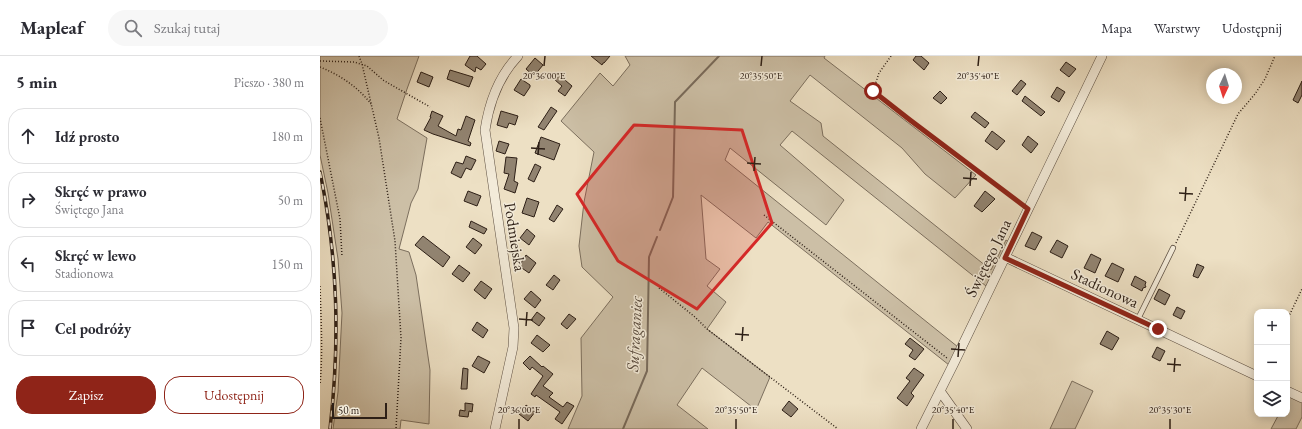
<!DOCTYPE html>
<html lang="pl">
<meta charset="utf-8">
<style>
body{margin:0;font-family:"EB Garamond",serif;background:#f7f7f7;color:#2b2b33}
.controls{position:absolute;right:12px;bottom:12px;display:grid;overflow:hidden;border-radius:8px;box-shadow:0 2px 10px #0003}
.controls button{width:36px;height:36px;display:grid;place-items:center;padding:0;border:0;border-bottom:1px solid #e1e1e2;background:#fff;color:#2b2b33;font:20px sans-serif}
.compass{position:absolute;left:886px;top:12px;width:36px;height:36px;border-radius:50%;background:#fff;box-shadow:0 2px 10px #0003;rotate:184deg}
.scale{position:absolute;left:12px;bottom:10px;width:55px;box-sizing:border-box;padding-left:4px;border:2px solid #2d1f16;border-top:0;font-size:11px;line-height:14px;white-space:nowrap;color:#2d1f16;-webkit-text-stroke:3px #f3ebd9;paint-order:stroke}
.stop{position:absolute;width:12px;height:12px;margin:-9px;border:3px solid #8f2418;border-radius:50%;background:#fff}
.stop.end{background:#8f2418;border-color:#fff;box-shadow:0 1px 4px #0008}
.list{margin:0;padding:0;list-style:none}
h2{display:flex;justify-content:space-between;align-items:center;height:52px;margin:0;padding:0 16px;font-size:17px}
h2 small{font-size:13px;font-weight:400;color:#7c7c81}
.list li{display:grid;grid-template-columns:26px 1fr auto;gap:12px;align-items:center;box-sizing:border-box;height:56px;margin:0 8px 8px;padding:0 8px;border:1px solid #e1e1e2;border-radius:16px}
.list b{display:block;font-size:15px;white-space:nowrap}
.list p{margin:0;font-size:13px;white-space:nowrap;color:#7c7c81}
.list em{font-size:13px;font-style:normal;color:#7c7c81}
.actions{display:flex;gap:8px;padding:12px 16px}
.actions a{flex:1;padding:9px 0;border:1px solid #8f2418;border-radius:16px;text-align:center;font-size:14px;color:#8f2418}
.actions .main{background:#8f2418;color:#fff}
.icon{flex:none;width:22px;height:22px;fill:none;stroke:currentColor;stroke-width:2;stroke-linecap:round;stroke-linejoin:round}
.map{position:relative;flex:none;width:982px;height:373px;overflow:hidden}
header{display:flex;align-items:center;gap:24px;box-sizing:border-box;height:56px;padding:0 20px;background:#fff;border-bottom:1px solid #e1e1e2}
header strong{font-size:19px}
nav{display:flex;gap:22px;margin-inline-start:auto;font-size:14px}
.search{width:280px;height:36px;background:#f7f7f7;display:flex;align-items:center;gap:10px;box-sizing:border-box;padding:0 14px;border-radius:22px;color:#7c7c81;font-size:15px}
main{display:flex}
aside{flex:1;background:#fff}
.map>svg:first-child{display:block}
.green{fill:#ccbfa6;stroke:#7c6f5e}
.lines{fill:none;stroke-linecap:round;stroke-linejoin:round}
.stream{stroke:#796b5b;stroke-width:2}
.building{fill:#918370;stroke:#2d1f16}
.service-casing{stroke:#5d4f42;stroke-width:6}
.minor-casing{stroke:#5d4f42;stroke-width:10}
.path{stroke:#2d1f16;stroke-width:1.5;stroke-dasharray:1 2;stroke-linecap:butt}
.service{stroke:#f3ebd9;stroke-width:4.5}
.minor{stroke:#f3ebd9;stroke-width:9}
.rail-casing{stroke:#2d1f16;stroke-width:3.5}
.rail{stroke:#f3ebd9;stroke-width:2;stroke-dasharray:6;stroke-linecap:butt}
.route{stroke:#8f2418;stroke-width:5}
.marked{fill:#d62828;fill-opacity:0.2;stroke:#d62828;stroke-width:3;stroke-linejoin:round}
.ticks{fill:none;stroke:#2d1f16;stroke-width:1.5}
.labels{text-anchor:middle;dominant-baseline:central;stroke-width:3;stroke-linejoin:round;paint-order:stroke}
.street-label{font-size:16px;fill:#2d1f16;stroke:#f3ebd9}
.water-label{font-size:17px;font-style:italic;fill:#594b3e;stroke:#f3ebd9}
.ticks-label{font-size:10px;text-anchor:middle;fill:#2d1f16;stroke:#f3ebd9;stroke-width:3;stroke-linejoin:round;paint-order:stroke}
</style>
<header>
<strong>Mapleaf</strong>
<div class="search"><svg class="icon" aria-label="search" viewBox="0 0 24 24"><circle cx="10" cy="10" r="6"/><path d="M15 15l6 6"/></svg>Szukaj tutaj</div>
<nav><a>Mapa</a><a>Warstwy</a><a>Udostępnij</a></nav>
</header>
<main>
<aside>
<h2>5 min<small>Pieszo · 380 m</small></h2>
<ul class="list">
<li><svg class="icon" aria-label="ahead" viewBox="0 0 24 24"><path d="M12 20V5M6 11l6-6 6 6"/></svg><div><b>Idź prosto</b></div><em>180 m</em></li>
<li><svg class="icon" aria-label="right" viewBox="0 0 24 24"><path d="M7 20v-9h11M14 6l5 5-5 5"/></svg><div><b>Skręć w prawo</b><p>Świętego Jana</p></div><em>50 m</em></li>
<li><svg class="icon" aria-label="left" viewBox="0 0 24 24"><path d="M17 20v-9H6M10 6l-5 5 5 5"/></svg><div><b>Skręć w lewo</b><p>Stadionowa</p></div><em>150 m</em></li>
<li><svg class="icon" aria-label="arrive" viewBox="0 0 24 24"><path d="M6 21V4h12l-3 4 3 4H6"/></svg><div><b>Cel podróży</b></div></li>
</ul>
<div class="actions"><a class="main">Zapisz</a><a>Udostępnij</a></div>
</aside>
<div class="map">
<svg width="982" height="373" viewBox="0 0 982 373">
<rect width="100%" height="100%" fill="#ede0c4"/>
<filter id="stains"><feTurbulence type="fractalNoise" baseFrequency=".005" numOctaves="4"/><feColorMatrix values="0 0 0 0 .2 0 0 0 0 .09 0 0 0 0 .02 0 0 0 .5 -.17"/></filter>
<radialGradient id="worn" r=".72"><stop offset=".6" stop-color="#630" stop-opacity="0"/><stop offset="1" stop-color="#630" stop-opacity=".3"/></radialGradient>
<path class="green" d="M0,0h99l-12,33 -10,30 30,19 -9,51 -7,14 -12,46 10,3 7,23 14,95 -1,54 -28,-4 -1,9h-67l5,-37 4,-79 -4,-54 -10,-66 -8,-38z
M305,0h200l-1,2 152,117 -21,23 -30,-24 -23,-26 -92,-73 -20,26 31,22 2,13 168,134 15,-30 3,2 -23,44 -194,-155 -12,14 64,55 -18,25 -96,-77 -5,12 233,187 -9,18 -181,-143 -12,16 -55,-43 5,64 14,10 -13,17 19,16 -19,27 63,48 -14,33 -54,-42 -25,37 31,24h-140l14,-33 -1,-58 32,-41 -31,-30 -3,-21 5,-44 10,-50 -33,-31 39,-48 13,13 17,-21z
M752,325l21,10 -18,38h-25z
M968,338l14,6v17l-6,12h-25l8,-15h8v-18z"/>
<g class="lines">
<path class="stream" d="M340,174l13,-33 2,-95 44,-46
M303,373l24,-58 2,-114 8,-20"/>
</g>
<path class="building" d="M150,0h7l9,8 -5,6 -5,-3 -1,5 -10,-7z
M271,0h19l-6,7h-1l-1,2z
M596,0h5l8,7 -5,7 -11,-10z
M215,2l8,7 -9,11 -8,-7z
M746,6l10,7 -7,8 -9,-7z
M130,14l23,7 -4,10 -22,-8z
M101,16l12,5 -4,10 -12,-5z
M239,19l13,11 -7,10 -7,-5 4,-5 -7,-6z
M201,23l9,6v2l-6,9 -10,-6z
M701,24l5,4 -9,11 -5,-4z
M982,25v14l-4,8 -5,-3z
M737,31l8,5 -6,10 -8,-5z
M620,35l7,7 -6,6 -8,-6z
M705,40l20,16 -4,4 -19,-15z
M231,51l6,4 -13,19 -6,-3z
M112,55l11,5 -5,10 18,10 2,-7 3,1 5,-14 9,4 -7,21 3,2 -1,3 -37,-12 -9,-4 7,-13h-1z
M181,55l17,5 -3,9 -6,-2 -2,5 -10,-3z
M655,56l14,11 -4,5 -14,-11z
M672,75l13,10 -8,9 -12,-9z
M708,80l10,8 -7,9 -9,-8z
M221,81l19,7 -6,16 -19,-7z
M179,85l10,3 -4,10 -9,-3z
M146,100l10,4 -5,10 -5,-2 -5,10 -10,-5 5,-11 7,2z
M186,101l11,1 -3,23 4,2 -3,10 -11,-4 5,-15 -5,-1z
M215,108l6,3 -7,15 -6,-3z
M148,135l13,5 -4,10 -13,-5z
M665,135l10,8 -13,13 -8,-6z
M207,142l12,4 -5,15 -12,-4z
M237,149l6,4 -9,13 -5,-3z
M151,165l16,8 -3,5 -15,-7z
M207,173l8,7 -6,9 -9,-7z
M712,176l10,5 -7,13 -10,-4z
M103,180l27,21 -7,10 -28,-22z
M153,182l9,7 -7,9 -9,-7z
M737,184l11,6 -6,12 -12,-6z
M771,198l10,5 -6,14 -11,-5z
M206,199l10,8 -7,10 -10,-7z
M792,207l12,6 -6,13 -13,-6z
M877,208l7,3 -6,11 -5,-2z
M139,209l11,8 -7,9 -11,-8z
M234,219l6,5 -7,10 -7,-5z
M815,220l11,6 -1,3 1,2 -3,1 -1,3 -11,-6z
M161,225l11,8 -7,10 -11,-9z
M839,233l11,6 -5,10 -11,-6z
M211,235l10,9 -6,8 -11,-9z
M857,251l8,4 -4,8 -8,-4z
M217,256l8,6 -6,8 -8,-6z
M249,258l7,5 -9,10 -6,-5z
M157,266l11,8 -5,8 -11,-8z
M787,275l12,7 -7,12 -12,-6z
M217,279l13,10 -7,7 -12,-9z
M590,282l14,11 -9,11 -6,-4 4,-6 -8,-6z
M837,291l8,4 -5,10 -8,-4z
M158,300l12,6 -6,11 -12,-7z
M210,300l12,11 1,-1 10,8 -10,12 10,7 -4,4 14,10 4,-5 7,4 -12,18 -7,-5 5,-7 -24,-17 -1,2 -4,-3 12,-18 -11,-9 -2,3 -7,-7z
M143,312l5,1 -1,20h-6z
M594,312l10,7 -13,18 3,3 -7,10 -10,-8 13,-17 -4,-3z
M469,345l9,8 -7,8 -9,-7z
M145,347l8,1 -1,8 -3,-1 -1,6 -9,-1 1,-6 5,1z
M206,349l9,7 -7,9 -9,-7z"/>
<g class="lines">
<g class="service-casing">
<path id="service" d="M818,263l35,-71"/>
</g>
<g class="minor-casing">
<path id="minor" d="M685,201l252,119
M620,335l27,38
M967,335l15,7
M175,373l18,-82 1,-19 -29,-198c4,-27 13,-53 33,-74
M601,373l33,-66 148,-307"/>
</g>
<path class="path" d="M39,0l3,8 17,74 16,103 6,97 -5,91
M571,0l-12,17 -6,18 37,30 112,83
M0,5l34,1 13,4 16,14 47,27
M0,11c20,8 38,20 51,37
M0,62l20,101 2,38
M444,159l183,143
M856,187l62,-129 17,-20 10,-15 10,-23
M0,230c1,33 3,66 0,99
M339,232l36,29 12,12 131,100
M967,264l15,-31"/>
<use href="#service" class="service"/>
<use href="#minor" class="minor"/>
<g class="rail-casing">
<path id="rail" d="M0,116c18,87 20,169 10,257"/>
</g>
<use href="#rail" class="rail"/>
</g>
<g class="lines">
<path class="route" d="M553,35l37,29 118,89 -23,49 153,71"/>
</g>
<path class="marked" d="M314,69l108,5 30,93 -75,86 -79,-48 -41,-67z"/>
<path class="ticks" d="M224,10l1,-10M441,10l1,-10M658,10l1,-10M211,92l14,1M218,99l1,-13M427,107l14,1M434,115l1,-14M643,122l14,1M650,130l1,-14M859,137l14,1M865,145l1,-14M199,263l14,1M206,270l1,-14M415,278l14,1M422,285l1,-14M631,293l14,1M638,301l1,-14M847,308l14,1M854,316l1,-14M199,373v-10M416,373v-10M633,373v-10M850,373v-10"/>
<g class="labels">
<g class="street-label">
<text transform="translate(195 181) rotate(81)">Podmiejska</text>
<text transform="translate(668 202) rotate(-64)">Świętego Jana</text>
<text transform="translate(785 232) rotate(25)">Stadionowa</text>
</g>
<g class="water-label">
<text transform="translate(314 278) rotate(-87)">Sufraganiec</text>
</g>
</g>
<g class="ticks-label">
<text x="224" y="23">20°36'00"E</text>
<text x="441" y="23">20°35'50"E</text>
<text x="658" y="23">20°35'40"E</text>
<text x="199" y="357">20°36'00"E</text>
<text x="416" y="357">20°35'50"E</text>
<text x="633" y="357">20°35'40"E</text>
<text x="850" y="357">20°35'30"E</text>
</g>
<rect width="100%" height="100%" filter="url(#stains)"/>
<rect width="100%" height="100%" fill="url(#worn)"/>
</svg>
<div class="controls">
<button>+</button>
<button>−</button>
<button><svg class="icon" aria-label="layers" viewBox="0 0 24 24"><path d="M12 4l9 5-9 5-9-5zM3 14l9 5 9-5"/></svg></button>
</div>
<svg class="compass" viewBox="-18 -18 36 36"><path d="M0-13l5 13h-10z" fill="#e53935"/><path d="M0 13l5-13h-10z" fill="#7c7c81"/></svg>
<div class="scale">50 m</div>
<div class="stop" style="left:553px;top:35px"></div>
<div class="stop end" style="left:838px;top:273px"></div>
</div>
</main>
